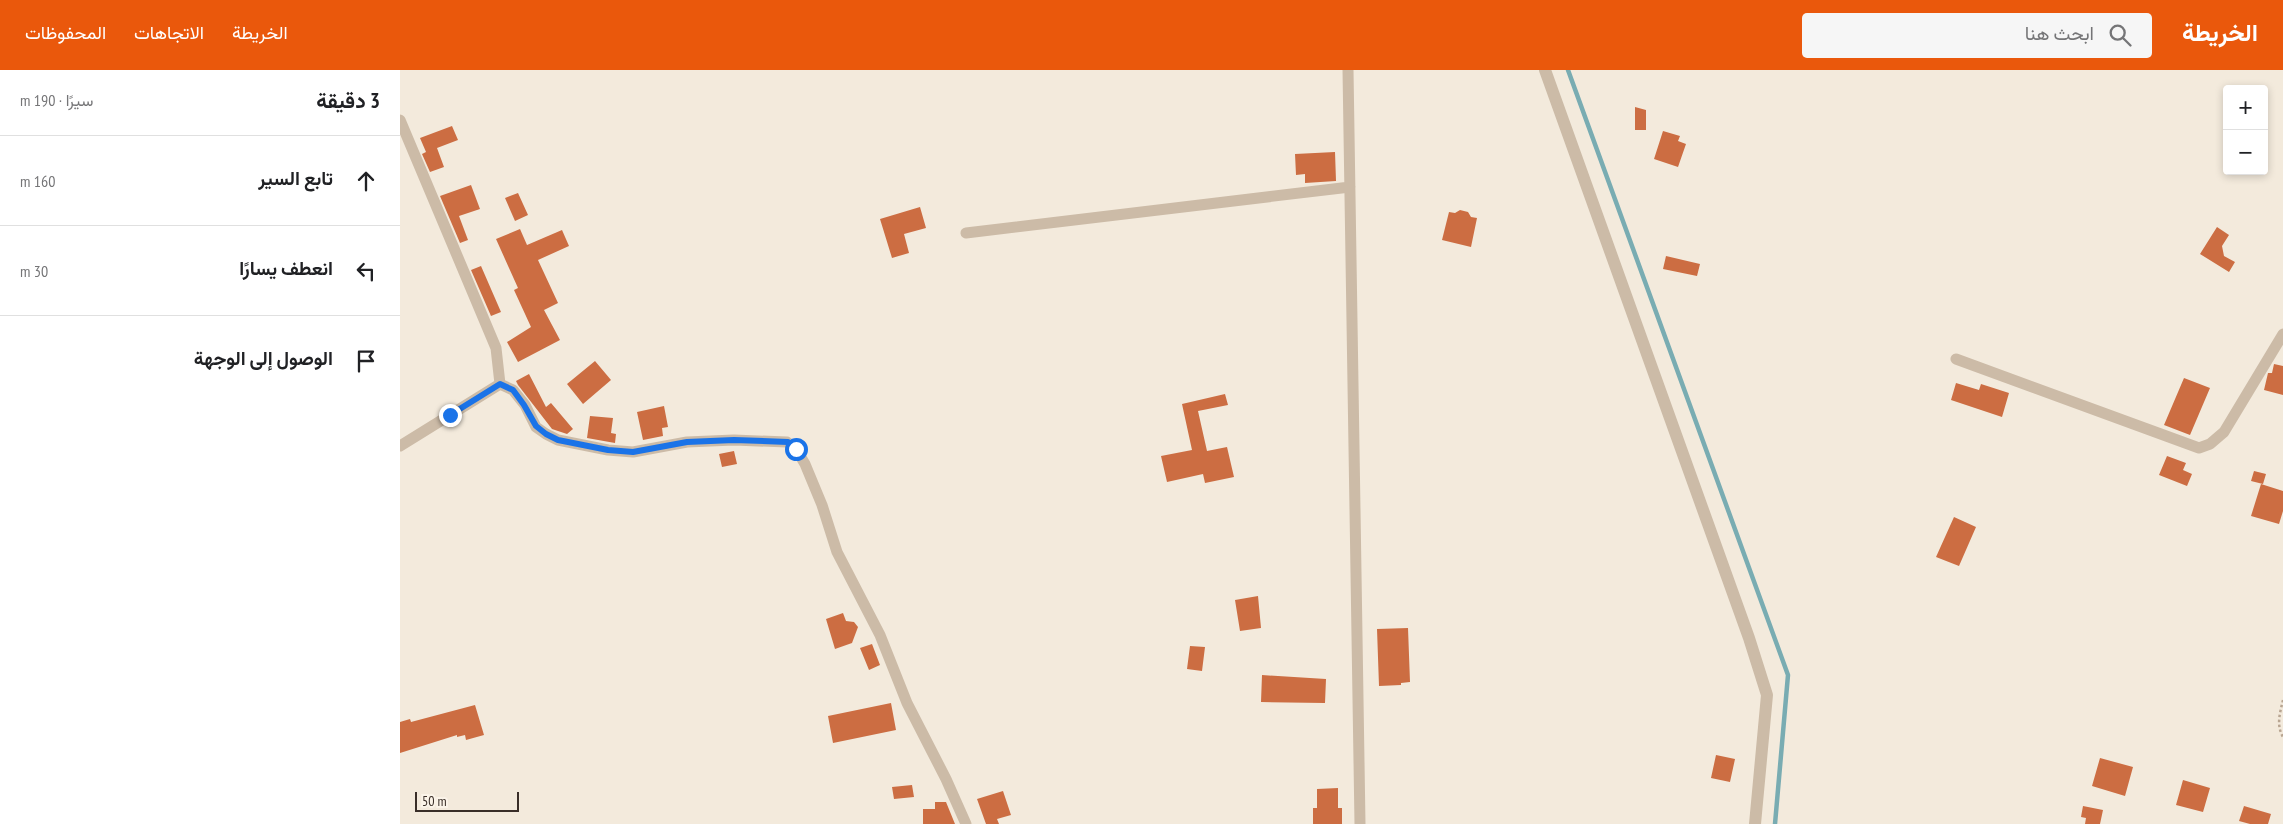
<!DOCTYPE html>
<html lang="ar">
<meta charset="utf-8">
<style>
body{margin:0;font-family:"PT Sans Narrow",Vazirmatn,sans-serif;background:#f6f6f6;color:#202124;direction:rtl}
.controls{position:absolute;right:15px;top:15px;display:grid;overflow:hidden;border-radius:5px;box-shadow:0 2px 8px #0003}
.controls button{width:45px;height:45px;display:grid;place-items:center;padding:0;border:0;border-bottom:1px solid #e0e0e0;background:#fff;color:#202124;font:25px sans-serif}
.scale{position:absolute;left:15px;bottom:12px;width:104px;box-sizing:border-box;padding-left:5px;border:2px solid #392e28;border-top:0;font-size:14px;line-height:18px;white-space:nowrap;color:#392e28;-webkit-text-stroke:4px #fbf4e9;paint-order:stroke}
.stop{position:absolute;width:15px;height:15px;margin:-11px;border:4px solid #1a73e8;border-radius:50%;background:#fff}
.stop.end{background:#1a73e8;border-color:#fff;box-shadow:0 1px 5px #0008}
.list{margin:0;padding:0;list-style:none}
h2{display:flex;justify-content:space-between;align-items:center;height:65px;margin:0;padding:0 20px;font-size:21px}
h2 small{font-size:16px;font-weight:400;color:#757577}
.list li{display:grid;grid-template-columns:32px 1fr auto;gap:15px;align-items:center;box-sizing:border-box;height:90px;padding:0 20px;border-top:1px solid #e0e0e0}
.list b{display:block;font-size:19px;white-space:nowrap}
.list em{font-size:16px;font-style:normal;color:#757577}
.icon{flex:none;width:28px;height:28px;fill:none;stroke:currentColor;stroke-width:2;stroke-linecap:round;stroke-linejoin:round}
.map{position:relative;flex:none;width:1883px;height:754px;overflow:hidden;direction:ltr}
header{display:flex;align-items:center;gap:30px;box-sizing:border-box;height:70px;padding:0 25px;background:#ea580c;color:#fff}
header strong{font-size:24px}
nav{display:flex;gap:28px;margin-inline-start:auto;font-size:18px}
.search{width:350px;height:45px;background:#f6f6f6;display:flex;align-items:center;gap:12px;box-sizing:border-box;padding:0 18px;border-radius:5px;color:#757577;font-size:19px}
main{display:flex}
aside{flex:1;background:#fff}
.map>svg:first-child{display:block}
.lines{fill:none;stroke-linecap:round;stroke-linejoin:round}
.stream{stroke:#79acb2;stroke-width:4.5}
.building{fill:#cc6d42}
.path{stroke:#b8a591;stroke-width:2.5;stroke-dasharray:2.5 2.5;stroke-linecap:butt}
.minor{stroke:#ccbba7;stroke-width:11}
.tertiary{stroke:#ccbba7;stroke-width:12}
.route{stroke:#1a73e8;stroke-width:6}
</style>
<header>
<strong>الخريطة</strong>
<div class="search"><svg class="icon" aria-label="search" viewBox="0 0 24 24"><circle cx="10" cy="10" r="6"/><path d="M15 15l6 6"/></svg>ابحث هنا</div>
<nav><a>الخريطة</a><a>الاتجاهات</a><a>المحفوظات</a></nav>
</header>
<main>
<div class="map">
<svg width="1883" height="754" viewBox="0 0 1883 754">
<rect width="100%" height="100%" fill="#f3eadc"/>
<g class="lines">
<path class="stream" d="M1168,0l220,605 -13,149"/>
</g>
<path class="building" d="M1235,37l11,3v20h-11z
M52,56l6,14 -21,8 7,19 -14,5 -8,-18 4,-2 -6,-14z
M1263,61l17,5 -2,5 8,3 -8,23 -24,-8z
M935,82l1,29 -31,2v-9l-9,1 -1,-21z
M71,115l9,24 -21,7 9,24 -8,3 -20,-47z
M118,123l10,22 -13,6 -10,-23z
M520,137l6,21 -22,6 5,19 -17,5 -12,-39z
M1060,140l8,2 3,5 6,1 -6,29 -29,-7 7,-28 6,1z
M1817,157l12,8 -7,11 2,10 11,6 -6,10 -29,-18z
M120,159l7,16 35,-15 7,16 -31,14 20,43 -14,7 16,30 -42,22 -11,-20 24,-15 -17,-37 4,-2 -22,-49z
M1266,186l34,8 -3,12 -34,-7z
M81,196l20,46 -10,4 -20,-46z
M195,291l16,19 -28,24 -16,-20z
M1874,294l9,2v29l-19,-5 4,-17h4z
M129,304l17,33 5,-4 22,26 -6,5 -15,-5 -34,-44 -2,-4z
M1784,308l26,10 -20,47 -26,-10z
M1556,313l23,7 2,-6 28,9 -7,24 -51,-17z
M825,324l3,11 -30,6 9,40 20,-4 7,30 -29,6 -2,-9 -36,8 -6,-26 31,-6 -10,-46z
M264,336l4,21 -6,1 1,8 -20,4 -6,-28z
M190,346l23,2 -2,15 5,1 -1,9 -28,-5z
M334,381l3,13 -15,3 -3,-13z
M1767,386l19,7 -3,7 9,4 -5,12 -28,-11z
M1854,401l12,3 -3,10 -12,-3z
M1861,414l22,7v20l-4,13 -28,-8z
M1554,447l22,10 -17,39 -23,-9z
M858,526l3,32 -21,3 -5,-31z
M443,543l3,8 8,1 4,5 -6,16 -17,6 -9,-30z
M1008,558l2,54 -9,1v2l-22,1 -2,-57z
M472,574l8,21 -11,5 -9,-22z
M790,576l15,1 -3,24 -15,-2z
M862,605l64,4 -1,24 -64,-1z
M491,633l5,27 -63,13 -5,-27z
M75,635l9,30 -18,5 -1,-5 -8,2v-2l-57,18v-31l10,-3 1,3z
M1316,685l19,4 -5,23 -19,-4z
M1700,688l33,9 -8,29 -33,-10z
M1783,710l27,8 -7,24 -27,-7z
M512,715l2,12 -20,2 -2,-12z
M938,718v20h4v16h-29v-16h4v-19z
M603,721l8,24 -14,4 2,5h-13l-9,-25z
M535,732h11l9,22h-32v-15h12z
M1683,736l20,4 -3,14h-15l1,-6 -5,-1z
M1844,736l27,8 -3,10h-18l-11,-3z"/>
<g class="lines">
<path class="path" d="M1883,630c-3,13 -7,25 0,37"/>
<path class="minor" d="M948,0l12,754
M0,50l96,228 4,36 -100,62
M566,163l384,-46
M1556,289l243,89 11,-4 14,-12 59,-98
M100,314l13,6 12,15 11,22 10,7 12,6 50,10 25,2 54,-10 47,-2 53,2 9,7 9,15 17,41 15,47 43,83 27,68 39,76 20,45"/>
<path class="tertiary" d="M1145,0l204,568 18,57 -12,129"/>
</g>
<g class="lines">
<path class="route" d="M50,345l50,-31 13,6 11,15 12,21 10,8 12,6 50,10 25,2 54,-10 47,-2 54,2 8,7"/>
</g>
</svg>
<div class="controls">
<button>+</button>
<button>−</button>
</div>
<div class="scale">50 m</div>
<div class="stop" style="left:396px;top:379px"></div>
<div class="stop end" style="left:50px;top:345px"></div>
</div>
<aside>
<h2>3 دقيقة<small>سيرًا · 190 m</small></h2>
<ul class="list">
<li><svg class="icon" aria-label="ahead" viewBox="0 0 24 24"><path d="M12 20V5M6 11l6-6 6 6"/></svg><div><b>تابع السير</b></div><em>160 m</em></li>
<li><svg class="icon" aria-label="left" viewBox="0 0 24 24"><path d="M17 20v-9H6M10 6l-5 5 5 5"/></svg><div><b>انعطف يسارًا</b></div><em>30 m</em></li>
<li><svg class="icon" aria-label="arrive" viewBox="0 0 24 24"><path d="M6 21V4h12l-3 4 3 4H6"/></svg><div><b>الوصول إلى الوجهة</b></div></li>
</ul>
</aside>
</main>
